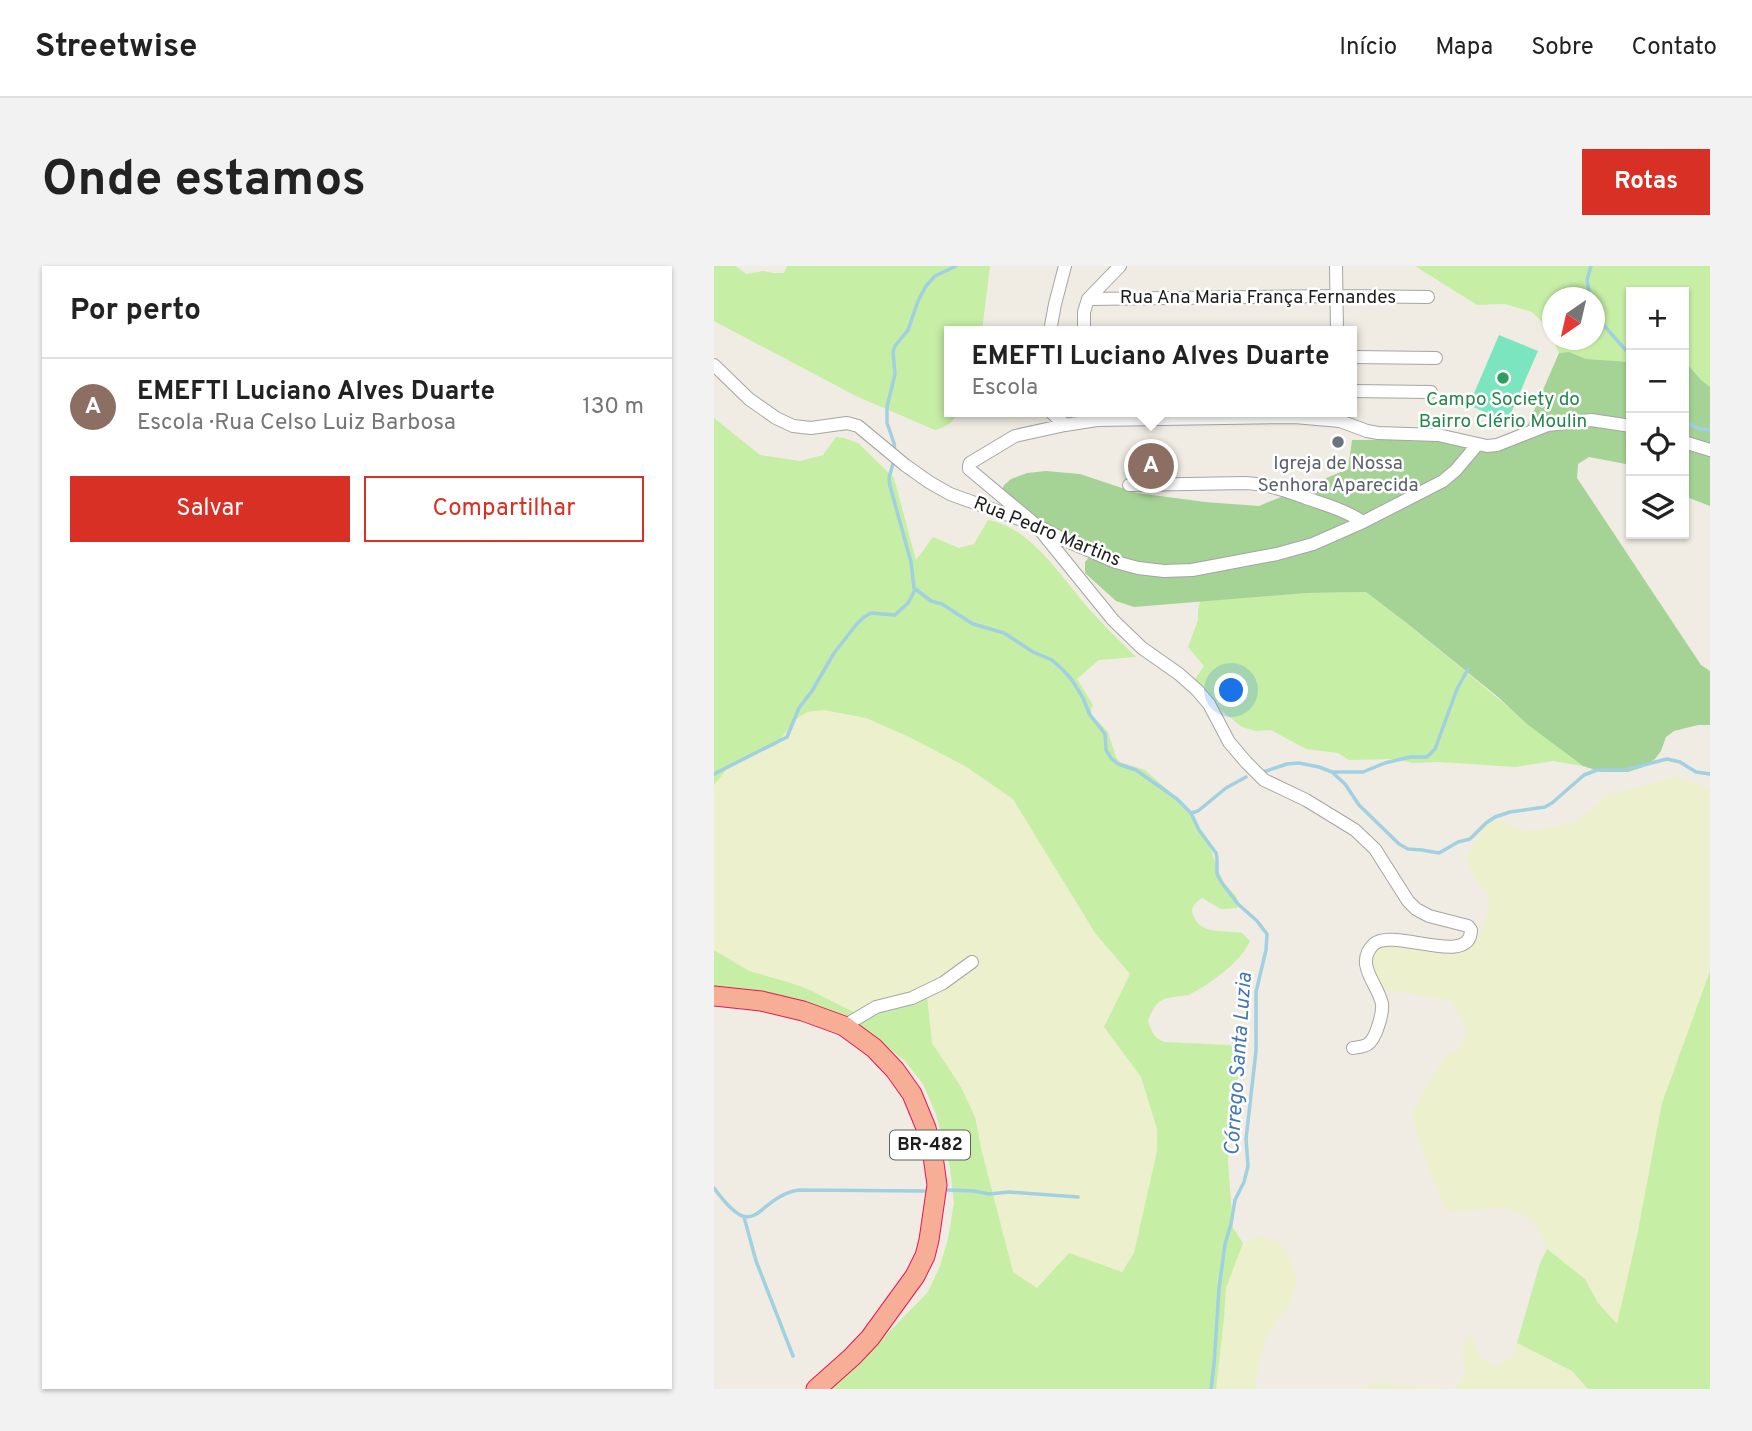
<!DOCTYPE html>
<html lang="pt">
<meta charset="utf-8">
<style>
body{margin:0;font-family:Overpass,sans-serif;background:#f2f2f2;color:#222}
.controls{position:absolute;right:21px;top:21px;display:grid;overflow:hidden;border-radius:0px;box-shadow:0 2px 5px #0004}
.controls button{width:63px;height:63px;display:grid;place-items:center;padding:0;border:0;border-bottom:2px solid #e0e0e0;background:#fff;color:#222;font:35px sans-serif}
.compass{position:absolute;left:828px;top:21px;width:63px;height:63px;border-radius:50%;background:#fff;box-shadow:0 2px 5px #0004;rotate:214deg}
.you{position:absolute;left:518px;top:425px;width:24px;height:24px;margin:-18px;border:5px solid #fff;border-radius:50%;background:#1a73e8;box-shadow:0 0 0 10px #1a73e833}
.badge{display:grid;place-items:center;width:46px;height:46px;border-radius:50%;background:#d93025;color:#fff;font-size:23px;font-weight:700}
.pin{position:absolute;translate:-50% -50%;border:4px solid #fff;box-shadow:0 2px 7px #0006}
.popup{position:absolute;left:230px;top:60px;width:413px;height:91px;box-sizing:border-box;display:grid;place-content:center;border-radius:0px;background:#fff;filter:drop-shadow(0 2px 5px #0005);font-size:23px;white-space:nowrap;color:#767676}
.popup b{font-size:26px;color:#222}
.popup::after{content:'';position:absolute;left:50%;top:100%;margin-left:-14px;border:14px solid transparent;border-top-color:#fff}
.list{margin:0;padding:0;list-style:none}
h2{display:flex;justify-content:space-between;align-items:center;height:91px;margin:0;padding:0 28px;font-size:30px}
h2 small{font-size:23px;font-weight:400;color:#767676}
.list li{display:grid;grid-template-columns:46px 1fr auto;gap:21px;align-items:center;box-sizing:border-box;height:98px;padding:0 28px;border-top:2px solid #e0e0e0}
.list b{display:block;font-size:26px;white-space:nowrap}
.list p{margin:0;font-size:23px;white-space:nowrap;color:#767676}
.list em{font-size:23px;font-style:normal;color:#767676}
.actions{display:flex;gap:14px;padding:21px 28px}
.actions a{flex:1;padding:16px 0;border:2px solid #d93025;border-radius:0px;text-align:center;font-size:24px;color:#d93025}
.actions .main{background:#d93025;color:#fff}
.icon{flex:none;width:38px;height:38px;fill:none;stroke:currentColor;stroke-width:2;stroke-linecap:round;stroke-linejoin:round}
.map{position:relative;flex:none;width:996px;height:1123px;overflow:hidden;border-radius:0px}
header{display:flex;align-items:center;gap:42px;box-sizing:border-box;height:98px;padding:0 35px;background:#fff;border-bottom:2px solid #e0e0e0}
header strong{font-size:33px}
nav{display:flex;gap:38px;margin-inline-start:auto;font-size:24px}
.intro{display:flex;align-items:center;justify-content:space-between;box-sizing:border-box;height:168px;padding:0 42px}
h1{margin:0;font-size:49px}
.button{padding:18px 32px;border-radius:0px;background:#d93025;color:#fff;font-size:24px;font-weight:700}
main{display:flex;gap:42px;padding:0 42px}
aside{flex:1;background:#fff;border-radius:0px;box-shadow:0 2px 5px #0004}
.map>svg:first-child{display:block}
.farmland{fill:#ecf0cd}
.grass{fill:#c6eea5}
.forest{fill:#a5d295}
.pitch{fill:#7be5c0}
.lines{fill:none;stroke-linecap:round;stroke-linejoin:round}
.stream{stroke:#a0d0e1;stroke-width:3.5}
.minor-casing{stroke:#a5a5a5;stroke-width:14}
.trunk-casing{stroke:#e71757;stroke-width:21}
.minor{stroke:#fff;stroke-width:12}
.trunk{stroke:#f6ae97;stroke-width:19}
.leisure-dot{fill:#2e9e5b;stroke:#fff;stroke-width:2.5}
.worship-dot{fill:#6b7280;stroke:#fff;stroke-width:2.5}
.labels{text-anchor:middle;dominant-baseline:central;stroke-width:5;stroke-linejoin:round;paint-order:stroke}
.shield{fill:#fff;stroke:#626262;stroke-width:2}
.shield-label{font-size:18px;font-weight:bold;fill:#1e1e1e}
.street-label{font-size:19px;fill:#1e1e1e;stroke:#fff}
.leisure-label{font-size:19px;fill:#27864d;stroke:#fff}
.worship-label{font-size:19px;fill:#5b616d;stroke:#fff}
.water-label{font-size:21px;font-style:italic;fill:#4378b5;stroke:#fff}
</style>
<header>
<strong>Streetwise</strong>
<nav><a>Início</a><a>Mapa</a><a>Sobre</a><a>Contato</a></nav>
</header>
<div class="intro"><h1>Onde estamos</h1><a class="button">Rotas</a></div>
<main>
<aside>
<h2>Por perto<small></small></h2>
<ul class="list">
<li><span class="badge" style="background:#8d6e63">A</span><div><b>EMEFTI Luciano Alves Duarte</b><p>Escola · Rua Celso Luiz Barbosa</p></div><em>130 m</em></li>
</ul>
<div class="actions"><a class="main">Salvar</a><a>Compartilhar</a></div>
</aside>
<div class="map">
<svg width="996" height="1123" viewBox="0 0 996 1123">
<rect width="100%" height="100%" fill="#f0ece3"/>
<path class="farmland" d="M110,444l42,8 43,19 56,29 48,33 82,134 35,41 -26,53 37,50 16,52v21l-23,103 -12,19 -53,-19 -32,36 -24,-17 -32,-124 -20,-61 -29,-44 -5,-48 -66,22 -51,-27 -19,-7 -42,-12 -35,-21v-165l12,-15 11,-9 22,-10 16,-5 21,-27 11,-7z
M964,510l32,14v181l-48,132 -25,133 -20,89 -19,-22 -13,-24 -38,-30 -11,-24 -14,-11 -18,-6 -57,4 -23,-54 -12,-46 32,-54 16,-11 7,-16 -16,-31 -66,-10 -13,-7 -1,-27 7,-9 11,-3 67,6 18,-8 6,-7 10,-31 -2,-12 -9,-7 -9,-16 -3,-13 16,-32 14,-4 10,2 10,6 9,3 34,-5 17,-5 31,-26z
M544,970l15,4 10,7 9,14 4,18 -1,12 -6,14 -21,28 -9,28 -4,28h-39l8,-71 2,-30 17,-45z
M757,1067l8,25 20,8 14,-12 4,-11 55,29 16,17h-133l11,-16 -4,-19 4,-17z
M671,1118l50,3 16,2h-92l7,-4z"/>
<path class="grass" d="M0,0h22l10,8 17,-3 11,2h10l3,-7h203l-8,65h-32v81h8c-5,11 -12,15 -23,18l-79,-34 -142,-75z
M701,0h295v121l-9,-7 -17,-20v-68h-53v70l-45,-3 -17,-7 -10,1 -6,-13h41v-42h-42v40l-5,-11 -15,-15 -27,-8 -28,1z
M0,152l46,37 40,6 23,-6 13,-18 8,1 14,5 36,35 22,82 17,-23 26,11 15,-4 14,-24c45,8 74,59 103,91 14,16 30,31 45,46l-37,3 -22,19 16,26 -2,5 1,5 16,17 8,25 4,5 25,8 44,39 21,37 9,27 6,11 11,12 3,8 -2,4 -16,1 -19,-11c-7,5 -13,10 -8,19 7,18 32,13 48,16l8,8c-8,19 -39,43 -58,52 -4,3 -5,2 -10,3 -22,2 -25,4 -34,24 3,11 6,18 16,22l66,3 7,7 2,21 -8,36 -3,52 5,67 10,15 -17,45 -2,30 -8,71h-384l10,-15 35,-30 51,-52 12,-26 8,-27 6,-36 -4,-36 -14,-53 -13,-30 -18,-23 -27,-21 -108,-46 -56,-8v-36l35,21 42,12 19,7 51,26 66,-21 5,48 29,44 14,30 6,31 32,124 24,16 32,-35 53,19 12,-19 23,-102v-22l-16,-52 -37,-50 26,-53 -35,-41 -82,-134 -48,-33 -56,-29 -43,-19 -42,-8 -17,2 -11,7 -21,27 -16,5 -22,10 -11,9 -12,15z
M652,326c74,56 143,118 217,174l-30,-5 -38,6 -74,-5 -29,1 -16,-4 -47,1 -11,-7 -32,-4 -35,-19 -15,1 -14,-4 -25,-20 -24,-25 11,-16 -16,-19 10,-27v-9l2,-10 107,-8z
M996,705v418h-122l-16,-18 -55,-28 23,-80 7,-14 38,30 13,24 19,21 20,-88 25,-133z"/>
<path class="forest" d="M855,86l17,7 45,3v103l-42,-8 -11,7 -1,14 124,187 9,6v54h-12l-24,6 -8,6 -5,14 -6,8 -12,8 -15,5h-26l-19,-6 -56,-42 -29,-27 -89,-72 -43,-33 -59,1 -173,14 -18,-6 -31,-28v-11l5,-6 -90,-61 4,-10 7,-6 16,-6 19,-2 34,3 57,19 68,9 54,4 89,-37 4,-29h65l9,-4 3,-8 86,17 7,-7 37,-85z
M970,94l17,20 9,7v119l-26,-10z"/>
<path class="pitch" d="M785,69l39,16 -31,71 -38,-17z"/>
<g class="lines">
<path class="stream" d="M876,32l-3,-18 4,-14
M880,42l6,13 31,35
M970,155l15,8 11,1
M181,187l-1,-10 -7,-20v-16l8,-33 -2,-22 2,-6 13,-16 10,-29 8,-15 9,-10 21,-10
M180,194l-5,18 1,8 21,76 3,26 17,13 11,3 31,20 31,9 29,19 19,8 11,10 9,10 11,18 7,17 15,19 1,16 5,8 7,6 18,6 41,29 14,14 8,17 17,23 1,5v16l5,9 16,21 19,17 10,13 -1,16 -10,42v59l-10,88 2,27 -4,16 -9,18 -4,24 -6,20 -6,45 -5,75 -3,25
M549,506l24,-8 12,-1 20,4 13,5h31l22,-9 25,-6h17l8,-8 22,-60 11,-20
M618,506l13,12 14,21 40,39 9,5 14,1 17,3 19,-11 12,-3 16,-16 9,-6 15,-5 35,-5 7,-4 32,-28 13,-5h27l43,-11 13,3 16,10 14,2
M0,508l73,-37 12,-29 13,-17 22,-38 22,-28 8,-8 7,-4 24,2 13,-12 7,-13
M477,547l7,-2 28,-23 20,-11
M0,922c44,60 40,9 85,2l126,1
M234,924l26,1 15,3 20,-2 69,5
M30,951l12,44 37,95"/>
<g class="minor-casing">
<path id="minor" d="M622,0l1,65
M374,33l250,-3 90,1
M336,65l5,-27 10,-38
M370,65v-19l4,-13 32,-33
M638,91l84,1
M0,99l35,34 27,19 17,8 18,2 36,-5 11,3 47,39 24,17 21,12 86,31 31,16 49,21 22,6 26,3 28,-1 85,-16 36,-10 50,-22 80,-41 13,-11 21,-25
M638,125l79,1
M337,146l14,13
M970,176l26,8
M415,219l117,-2c22,1 40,8 60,15 20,7 39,12 57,24
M130,760l32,-19 36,-9 31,-15 29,-21
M639,782c5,-1 11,-1 15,-4 8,-5 15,-31 14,-40 -3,-19 -29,-40 -8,-60 19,-17 96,24 97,-14l-3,-4 -39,-10 -13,-7 -8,-8 -33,-52 -20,-19 -49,-30 -42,-20 -18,-18 -17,-20 -20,-38 -12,-14 -18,-16 -37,-26 -29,-28 -77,-95 -67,-56v-3l1,-3 45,-27 50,-11 32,-5 197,-3 46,4 27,10 11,2 60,2 49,11 10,-1 51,-20 43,-5 40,6"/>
</g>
<g class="trunk-casing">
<path id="trunk" d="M0,730l47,5 42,10 41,15 30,22 21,22 17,24 14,34 7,28 4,29 -8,55 -4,16 -10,20 -45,62 -18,19 -36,32"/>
</g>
<use href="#minor" class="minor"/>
<use href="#trunk" class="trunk"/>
</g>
<circle class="leisure-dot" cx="789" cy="112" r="7"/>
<circle class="worship-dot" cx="624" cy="176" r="7"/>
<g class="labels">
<rect class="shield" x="176" y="864.5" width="80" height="29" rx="5"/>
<g class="shield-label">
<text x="216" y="879">BR-482</text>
</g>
<g class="street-label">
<text x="544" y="32">Rua Ana Maria França Fernandes</text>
<text transform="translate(333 266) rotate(22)">Rua Pedro Martins</text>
</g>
<g class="leisure-label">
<text x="789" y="134">Campo Society do<tspan x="789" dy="22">Bairro Clério Moulin</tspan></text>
</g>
<g class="worship-label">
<text x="624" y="198">Igreja de Nossa<tspan x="624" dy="22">Senhora Aparecida</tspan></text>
</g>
<g class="water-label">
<text transform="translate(525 798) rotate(-86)">Córrego Santa Luzia</text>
</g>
</g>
</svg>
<div class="controls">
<button>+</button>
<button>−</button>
<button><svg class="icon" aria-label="locate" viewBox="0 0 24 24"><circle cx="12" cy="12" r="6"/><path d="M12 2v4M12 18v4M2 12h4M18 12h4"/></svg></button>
<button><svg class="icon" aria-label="layers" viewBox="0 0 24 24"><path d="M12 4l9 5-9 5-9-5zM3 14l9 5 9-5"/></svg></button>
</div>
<svg class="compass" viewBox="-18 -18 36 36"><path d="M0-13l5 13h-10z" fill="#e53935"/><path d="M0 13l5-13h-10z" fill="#767676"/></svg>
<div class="you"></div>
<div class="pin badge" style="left:437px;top:200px;background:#8d6e63">A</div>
<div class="popup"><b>EMEFTI Luciano Alves Duarte</b>Escola</div>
</div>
</main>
